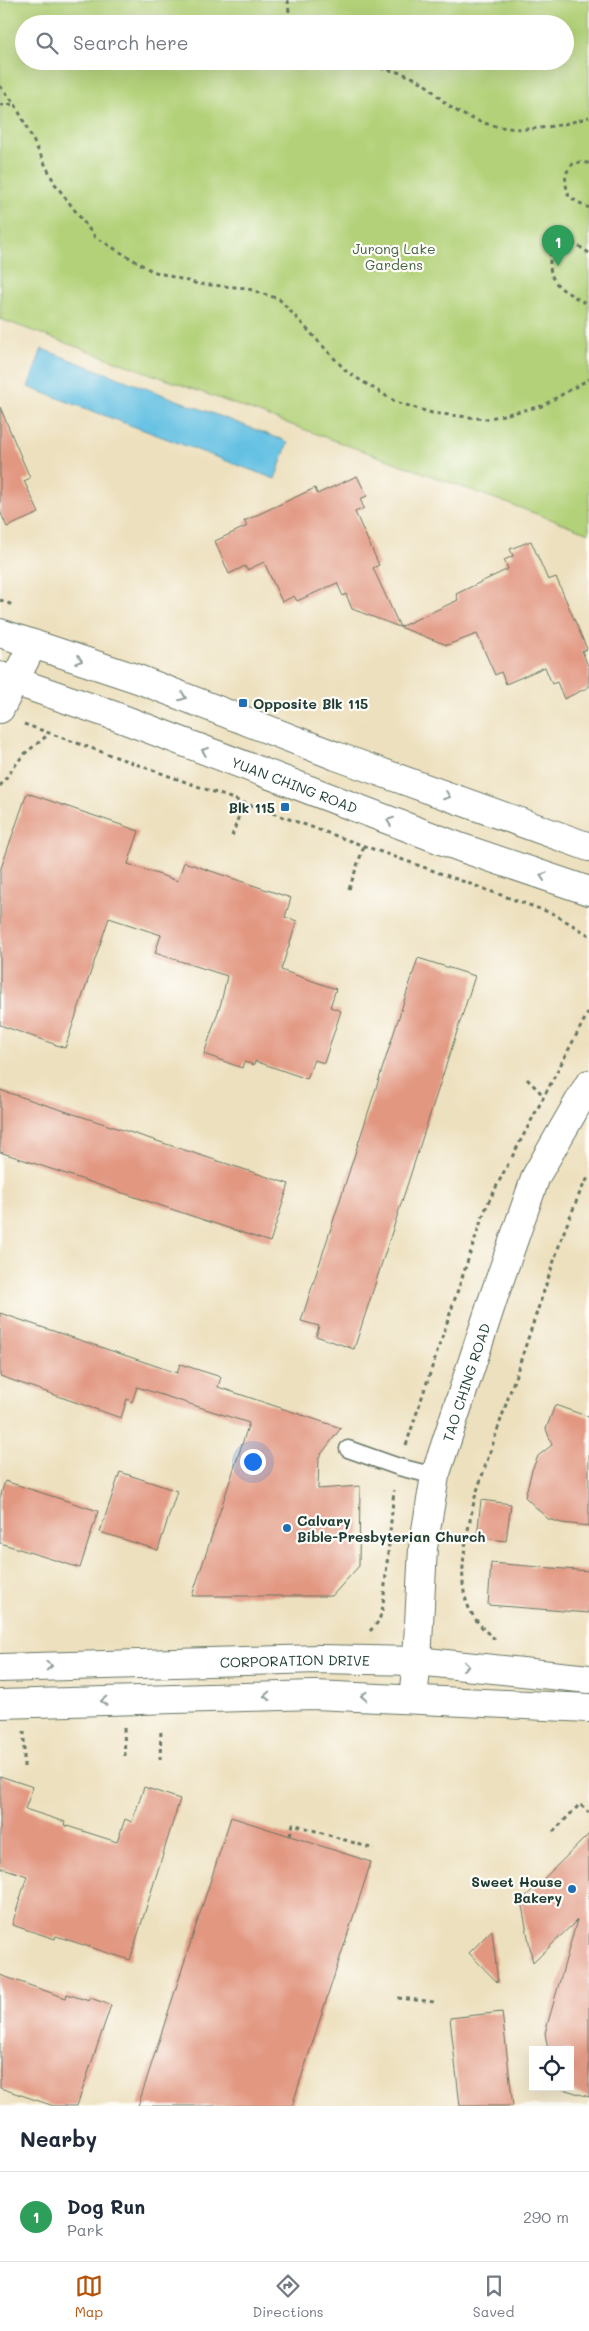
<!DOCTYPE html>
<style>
body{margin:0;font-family:Mali,sans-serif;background:#f6f6f7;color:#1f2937}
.controls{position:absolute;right:15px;bottom:15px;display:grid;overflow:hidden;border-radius:0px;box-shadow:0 5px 20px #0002}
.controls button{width:45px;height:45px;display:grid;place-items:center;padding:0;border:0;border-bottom:1px solid #e0e1e3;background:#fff;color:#1f2937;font:25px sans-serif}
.you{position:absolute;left:252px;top:1461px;width:18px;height:18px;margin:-12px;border:4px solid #fff;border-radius:50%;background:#1a73e8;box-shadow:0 0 0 8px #1a73e833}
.badge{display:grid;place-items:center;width:32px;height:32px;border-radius:50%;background:#b45309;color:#fff;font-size:16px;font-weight:700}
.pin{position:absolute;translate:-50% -41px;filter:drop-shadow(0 1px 2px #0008)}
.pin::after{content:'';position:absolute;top:26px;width:18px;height:15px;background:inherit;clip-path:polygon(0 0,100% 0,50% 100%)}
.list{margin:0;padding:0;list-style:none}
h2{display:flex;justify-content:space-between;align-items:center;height:65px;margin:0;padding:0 20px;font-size:21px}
h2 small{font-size:16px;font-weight:400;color:#747a83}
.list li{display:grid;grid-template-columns:32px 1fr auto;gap:15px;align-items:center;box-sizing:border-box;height:90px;padding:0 20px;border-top:1px solid #e0e1e3}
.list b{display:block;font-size:19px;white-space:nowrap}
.list p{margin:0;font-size:16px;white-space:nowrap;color:#747a83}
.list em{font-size:16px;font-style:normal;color:#747a83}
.icon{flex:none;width:28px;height:28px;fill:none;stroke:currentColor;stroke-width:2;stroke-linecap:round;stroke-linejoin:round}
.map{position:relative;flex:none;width:589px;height:2106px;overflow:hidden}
.search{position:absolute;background:#fff;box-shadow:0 5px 20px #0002;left:15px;right:15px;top:15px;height:55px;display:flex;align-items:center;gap:12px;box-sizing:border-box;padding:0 18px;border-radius:28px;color:#747a83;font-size:19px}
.sheet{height:155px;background:#fff}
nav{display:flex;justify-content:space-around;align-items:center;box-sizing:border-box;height:70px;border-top:1px solid #e0e1e3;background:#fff;font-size:14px;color:#747a83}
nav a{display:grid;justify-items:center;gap:2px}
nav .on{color:#b45309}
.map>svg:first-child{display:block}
.green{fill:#b2d178;stroke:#688756;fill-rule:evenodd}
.water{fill:#65c1e3;stroke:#427f8c}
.building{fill:#e29781}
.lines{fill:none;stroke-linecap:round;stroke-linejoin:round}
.service-casing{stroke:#677664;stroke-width:19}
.minor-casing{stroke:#677664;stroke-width:30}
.tertiary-casing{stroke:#677664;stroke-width:30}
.path{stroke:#677664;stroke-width:3;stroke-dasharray:4 4;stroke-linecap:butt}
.service{stroke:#fff;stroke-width:16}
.minor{stroke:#fff;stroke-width:28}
.tertiary{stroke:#fff;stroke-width:28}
.oneway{stroke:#8f9e9a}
.poi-dot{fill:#1f6fb2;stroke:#fdfcf7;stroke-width:2}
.labels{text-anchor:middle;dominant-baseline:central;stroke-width:4.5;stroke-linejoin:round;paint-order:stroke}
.park-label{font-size:14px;fill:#446245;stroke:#fdfcf7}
.poi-label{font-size:14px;font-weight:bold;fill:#1f3d34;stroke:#fdfcf7;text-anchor:start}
.street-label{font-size:14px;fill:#1f3d34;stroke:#fdfcf7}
</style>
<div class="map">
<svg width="589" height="2106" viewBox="0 0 589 2106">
<rect width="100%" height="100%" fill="#fdfcf7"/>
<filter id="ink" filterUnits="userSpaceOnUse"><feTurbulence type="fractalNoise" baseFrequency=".02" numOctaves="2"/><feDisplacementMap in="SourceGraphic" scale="10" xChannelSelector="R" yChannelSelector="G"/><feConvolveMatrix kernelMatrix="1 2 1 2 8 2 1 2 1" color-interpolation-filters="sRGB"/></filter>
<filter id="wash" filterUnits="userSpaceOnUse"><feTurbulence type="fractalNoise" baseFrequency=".0096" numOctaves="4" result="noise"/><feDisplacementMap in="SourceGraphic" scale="20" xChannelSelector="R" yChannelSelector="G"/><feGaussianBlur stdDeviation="1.12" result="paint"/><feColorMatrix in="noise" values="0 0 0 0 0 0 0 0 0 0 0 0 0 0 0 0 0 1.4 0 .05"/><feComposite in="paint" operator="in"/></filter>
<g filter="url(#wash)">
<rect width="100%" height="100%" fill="#ede0be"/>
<path class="green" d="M0,0h589v533l-589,-214zM24,24h541v37h-541z"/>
<path class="water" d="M42,349l246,93 -13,37 -247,-92z"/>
<g id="blocks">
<path class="building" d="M0,407l30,71 -6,3 15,32 -32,14 -7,-16z
M357,476l10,20 -7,3 4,9 -9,4 24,53 -6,3 27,59 58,-27 -2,-6 52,-25 -4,-9 9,-4 -3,-7 21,-8 17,39 8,-3 31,72 -5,2 7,17v19l-25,12 -7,-17 -5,2 -7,-17 -39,17 -5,-12 -6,3 -18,-41 -30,11 -95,-36 -6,-15 -3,2 -6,-13 -40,18 -3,-5 -12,6 -18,-40 -17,8 -2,-4 -16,8 -14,-33 32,-15 -3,-5 71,-33 2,6z
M27,793l112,38 -11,33 50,17 6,-19 107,36 -6,19 12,4 -16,49 55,19 -6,18 11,4 -17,52 -10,-3 -7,19 -52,-18 -1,4 -10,-3 -2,6 -38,-14 17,-51 6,-27 -72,-23 6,-18 -52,-17 -44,130 -65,-23v-154z
M418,958l57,18 -121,373 -38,-13 3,-10 -18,-5z
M0,1090l289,94 -19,58 -270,-90z
M0,1313l177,60 3,-9 41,13 -3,10 123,41 -22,29 -1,32 42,-3 -1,80 -27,30h-140l57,-173 -112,-36 -5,15 -5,-3 -6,19 -121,-42z
M555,1405l34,12v109l-27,-3 -14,-4 -23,-22 7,-27 6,-14 14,-11 -6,-16z
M120,1472l57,19 -19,59 -58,-18z
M5,1481l93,30 -18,57 -80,-25v-45z
M481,1500l30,4 -5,37 -29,-4z
M491,1563l98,8v42l-101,-8z
M0,1776l33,11 -8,22 40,13 -1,3 53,17 8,-23 7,3 12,-35 36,12 -50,161 -74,-24 -1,3 -43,-14 15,-49 -27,-9z
M231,1817l140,45 -79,244h-154z
M589,1834v263l-33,-10h14v-37h-22l-3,-17 32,-113 -44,43 -12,-62z
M492,1930l6,53 -29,-30z
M0,1975l66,23 1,-4 22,7 1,-3 21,7 -34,101h-23l-54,-18z
M502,2012l11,94h-53l-10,-88z"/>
</g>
</g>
<g filter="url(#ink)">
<use href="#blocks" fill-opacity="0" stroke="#677664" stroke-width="1"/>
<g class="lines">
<g class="service-casing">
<path id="service" d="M348,1449l51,18 36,9"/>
</g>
<g class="minor-casing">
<g id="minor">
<path d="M0,709l33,-65"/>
<path id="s1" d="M0,1668l319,-9 98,2 172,18"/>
<path id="s2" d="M413,1698l4,-37 6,-113 12,-72 59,-180 42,-120 53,-92"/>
<path d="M0,1704l315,-9 274,13"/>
</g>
</g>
<g class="tertiary-casing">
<g id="tertiary">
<path d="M0,633l138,46 198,77 253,91"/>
<path id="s3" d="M0,676l115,40 347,132 127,43"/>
</g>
</g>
<path class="path" d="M288,0l2,24
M333,61c27,5 59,6 83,18 15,7 25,23 39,31 44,26 88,22 134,7
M0,86l15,18 40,80 40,53 57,34 46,13 48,4 33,11 68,73 49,30 36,11 54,6 56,-13 47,-27
M0,105l14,-1
M589,163l-14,-1c-13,11 -10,20 -6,35l20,11
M589,253l-13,-9 -17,-3 -7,4c-8,39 7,43 37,60
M0,600l13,5
M24,724l530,190 35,21
M0,786l23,-31 26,-21
M232,836l12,-35
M349,889l15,-43
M527,1079l17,17
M512,1157l77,-146
M406,1445l75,-224 7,-18 21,-41
M370,1631l9,-10 4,-15 11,-116
M495,1639c-11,-8 -24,-23 -28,-36 -11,-29 2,-77 8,-106l88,-263 18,-44 8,-14
M124,1728l1,29
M24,1731v36
M160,1760l1,-32
M553,1832l27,-28 9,9
M290,1835l3,-11 81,25
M398,1998l37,4"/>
<use href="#service" class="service"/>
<use href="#minor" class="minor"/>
<use href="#tertiary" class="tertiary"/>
</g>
<defs><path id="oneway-chevron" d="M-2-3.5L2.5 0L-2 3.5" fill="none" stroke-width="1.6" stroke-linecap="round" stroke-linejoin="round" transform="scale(1.25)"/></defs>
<g class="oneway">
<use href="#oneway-chevron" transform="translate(79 660) rotate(19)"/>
<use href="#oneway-chevron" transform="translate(183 697) rotate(21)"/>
<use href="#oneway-chevron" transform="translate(205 751) rotate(-159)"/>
<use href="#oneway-chevron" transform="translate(447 796) rotate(20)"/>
<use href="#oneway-chevron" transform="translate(390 821) rotate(-159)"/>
<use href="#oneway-chevron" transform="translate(543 876) rotate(-162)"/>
<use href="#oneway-chevron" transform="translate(49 1666) rotate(-2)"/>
<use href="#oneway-chevron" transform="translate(466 1666) rotate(7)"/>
<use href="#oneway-chevron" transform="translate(267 1696) rotate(178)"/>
<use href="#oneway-chevron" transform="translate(364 1696) rotate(-178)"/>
<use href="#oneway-chevron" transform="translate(104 1701) rotate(178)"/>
</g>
</g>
<g class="poi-dot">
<rect x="238" y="698" width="10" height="10" rx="2.5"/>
<rect x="280" y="802" width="10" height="10" rx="2.5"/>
<circle cx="287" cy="1528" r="5"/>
<circle cx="572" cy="1889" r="5"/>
</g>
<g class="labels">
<g class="park-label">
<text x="394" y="248">Jurong Lake<tspan x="394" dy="16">Gardens</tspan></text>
</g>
<g class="poi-label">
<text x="253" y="703">Opposite Blk 115</text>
<text x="275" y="807" text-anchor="end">Blk 115</text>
<text x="297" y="1520">Calvary<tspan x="297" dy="16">Bible-Presbyterian Church</tspan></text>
<text x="562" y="1881" text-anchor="end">Sweet House<tspan x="562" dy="16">Bakery</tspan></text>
</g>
<g class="street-label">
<text stroke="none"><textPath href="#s3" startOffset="314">YUAN CHING ROAD</textPath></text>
<text stroke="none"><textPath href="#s2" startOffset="322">TAO CHING ROAD</textPath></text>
<text stroke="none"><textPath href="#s1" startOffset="295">CORPORATION DRIVE</textPath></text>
</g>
</g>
</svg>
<div class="controls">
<button><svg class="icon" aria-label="locate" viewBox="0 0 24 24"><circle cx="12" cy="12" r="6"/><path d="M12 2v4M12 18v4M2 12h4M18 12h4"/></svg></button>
</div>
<div class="you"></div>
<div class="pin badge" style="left:558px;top:266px;background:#2e9e5b">1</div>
<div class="search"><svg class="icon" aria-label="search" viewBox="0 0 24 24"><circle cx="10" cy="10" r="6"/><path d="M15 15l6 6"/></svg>Search here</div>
</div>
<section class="sheet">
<h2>Nearby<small></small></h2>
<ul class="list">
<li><span class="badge" style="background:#2e9e5b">1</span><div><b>Dog Run</b><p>Park</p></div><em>290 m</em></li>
</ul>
</section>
<nav>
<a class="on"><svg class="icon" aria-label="map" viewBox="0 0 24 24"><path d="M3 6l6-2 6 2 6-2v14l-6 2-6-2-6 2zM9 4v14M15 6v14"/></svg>Map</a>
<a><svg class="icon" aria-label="directions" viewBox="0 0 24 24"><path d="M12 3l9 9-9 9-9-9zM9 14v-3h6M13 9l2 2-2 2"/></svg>Directions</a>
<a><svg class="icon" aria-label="saved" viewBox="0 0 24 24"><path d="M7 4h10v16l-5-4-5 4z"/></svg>Saved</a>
</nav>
